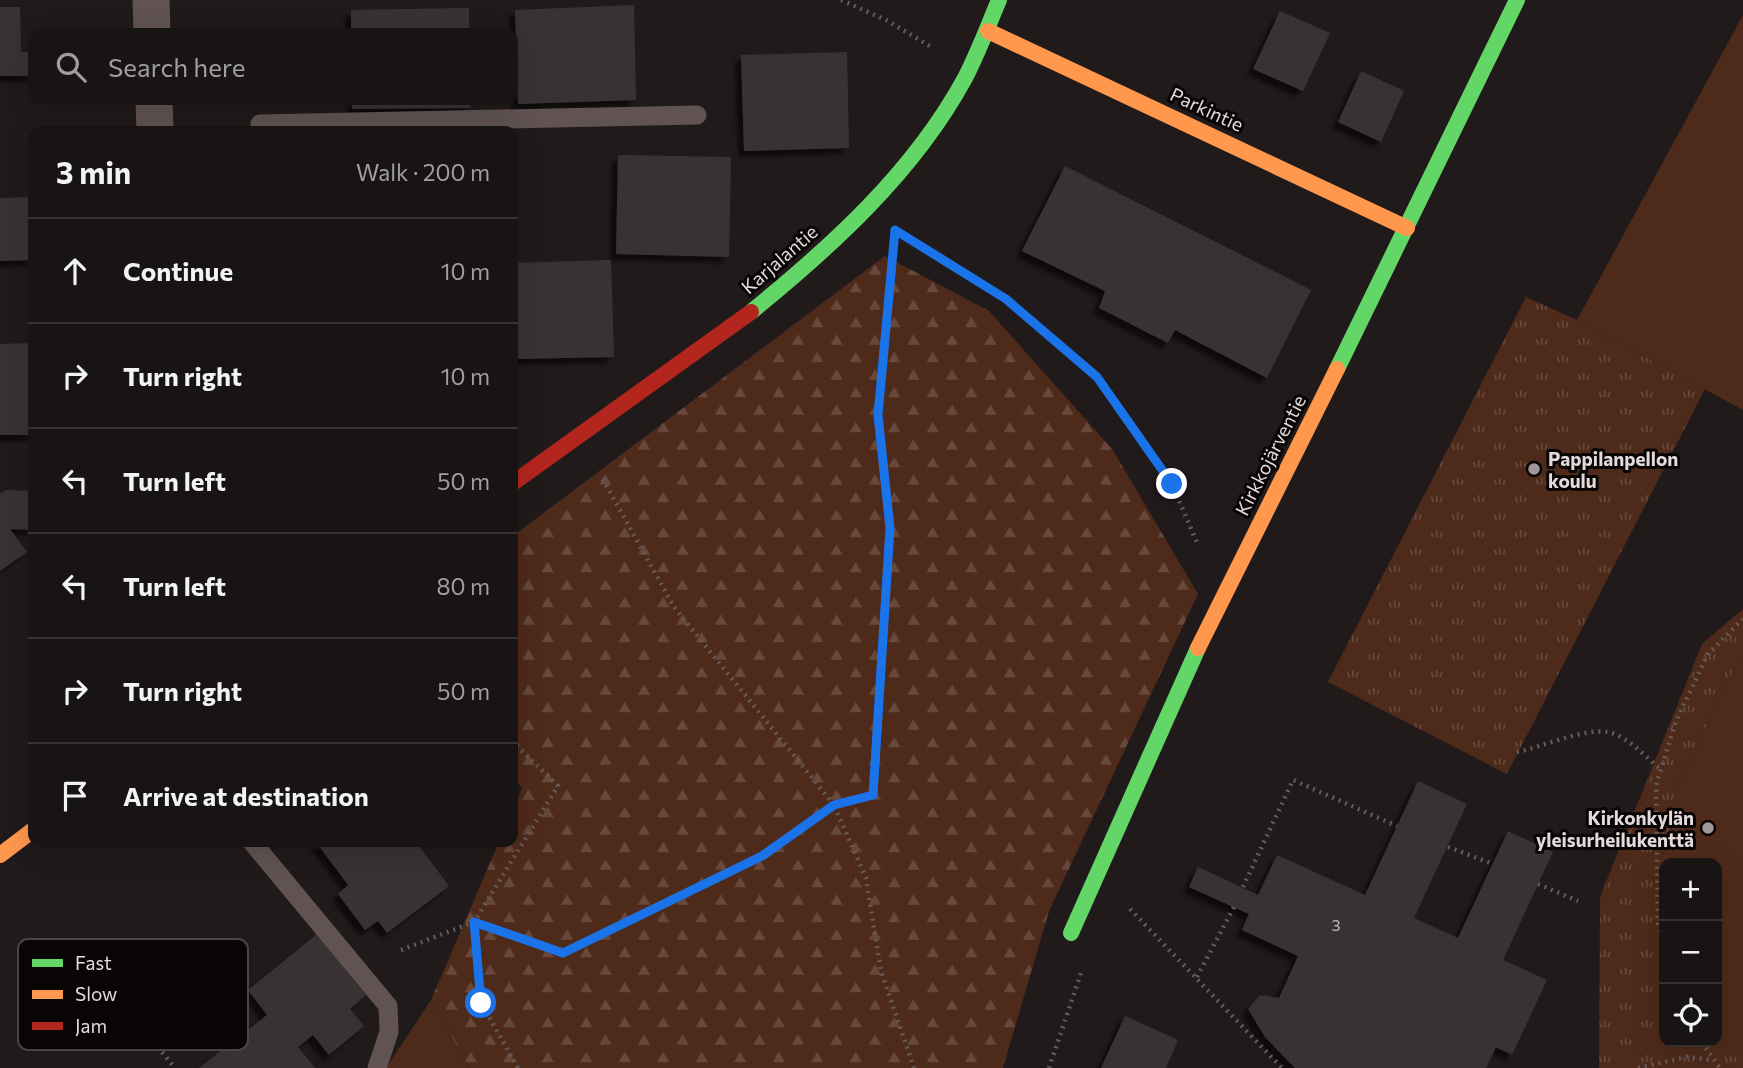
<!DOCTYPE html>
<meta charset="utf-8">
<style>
body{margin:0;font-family:Commissioner,sans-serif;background:#262122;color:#f1f3f6}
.controls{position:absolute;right:21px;bottom:21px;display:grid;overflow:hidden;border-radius:14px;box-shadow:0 7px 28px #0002}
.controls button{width:63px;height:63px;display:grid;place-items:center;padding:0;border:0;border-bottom:2px solid #373334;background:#191414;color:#f1f3f6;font:35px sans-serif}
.stop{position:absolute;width:21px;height:21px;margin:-16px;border:5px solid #1a73e8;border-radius:50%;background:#fff}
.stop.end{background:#1a73e8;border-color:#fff;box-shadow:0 2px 7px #0008}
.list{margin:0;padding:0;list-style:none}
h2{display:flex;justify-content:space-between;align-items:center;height:91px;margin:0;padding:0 28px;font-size:30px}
h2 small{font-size:23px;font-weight:400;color:#9f9ea0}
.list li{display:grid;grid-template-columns:46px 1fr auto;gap:21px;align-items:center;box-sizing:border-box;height:105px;padding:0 28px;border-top:2px solid #373334}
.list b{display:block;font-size:26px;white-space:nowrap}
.list em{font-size:23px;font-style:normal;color:#9f9ea0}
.icon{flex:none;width:38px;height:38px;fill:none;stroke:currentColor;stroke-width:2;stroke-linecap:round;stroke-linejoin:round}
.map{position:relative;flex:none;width:1743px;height:1068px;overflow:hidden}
.search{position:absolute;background:#191414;box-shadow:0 7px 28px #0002;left:28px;top:28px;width:490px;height:77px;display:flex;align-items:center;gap:18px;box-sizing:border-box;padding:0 24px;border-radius:14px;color:#9f9ea0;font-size:26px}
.panel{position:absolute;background:#191414;box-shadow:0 7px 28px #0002;left:28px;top:126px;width:490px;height:721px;border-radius:14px}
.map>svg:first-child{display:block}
.grass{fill:url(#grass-tufts);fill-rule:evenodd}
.forest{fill:url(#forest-firs)}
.garden{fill:#4e2a1a}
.building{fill:#393335;filter:url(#shadow)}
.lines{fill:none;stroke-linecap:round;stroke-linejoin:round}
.path{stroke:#645b5b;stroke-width:4.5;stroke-dasharray:2 5;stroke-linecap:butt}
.lane{stroke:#605352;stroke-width:19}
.street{stroke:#605352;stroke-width:37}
.fast{stroke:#63d668;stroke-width:16}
.slow{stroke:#ff974d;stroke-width:16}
.jam{stroke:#b3261e;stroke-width:16}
.route{stroke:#1a73e8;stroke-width:9}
.poi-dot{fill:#9f9798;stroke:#090505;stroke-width:2.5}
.labels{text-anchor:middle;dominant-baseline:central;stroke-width:6;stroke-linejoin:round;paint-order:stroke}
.number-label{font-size:16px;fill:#b8b0b2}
.street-label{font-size:19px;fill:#e3dadb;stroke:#090505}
.poi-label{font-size:19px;font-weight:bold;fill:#e3dadb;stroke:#090505;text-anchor:start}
.key{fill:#090505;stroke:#4a4545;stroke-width:2}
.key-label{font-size:19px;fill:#e3dadb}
</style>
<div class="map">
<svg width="1743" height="1068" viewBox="0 0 1743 1068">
<defs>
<pattern id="grass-tufts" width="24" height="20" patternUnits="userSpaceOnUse" patternTransform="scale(1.75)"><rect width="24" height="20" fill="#4e2a1a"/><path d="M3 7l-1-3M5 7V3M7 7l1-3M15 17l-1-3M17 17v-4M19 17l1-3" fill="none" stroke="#67483b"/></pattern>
<pattern id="forest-firs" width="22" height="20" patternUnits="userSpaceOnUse" patternTransform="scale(1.75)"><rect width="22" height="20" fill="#4e2a1a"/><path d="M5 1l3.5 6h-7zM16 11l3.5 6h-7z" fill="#67483b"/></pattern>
<filter id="shadow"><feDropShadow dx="-6" dy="6" stdDeviation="2" flood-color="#0009"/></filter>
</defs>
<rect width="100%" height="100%" fill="#211a1b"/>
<path class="grass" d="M1526,297l51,23 128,69 -198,385 -179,-92z
M1743,609v459h-144l1,-171 102,-253zM1664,863h53v179h-53z"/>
<path class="forest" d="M885,256l104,55 123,138 86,145 -149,317 -46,157h-534l-38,-68 68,-158h14v-31l9,-23 -9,-11v-241z"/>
<path class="garden" d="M1743,15v395l-166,-90z
M1743,658v398l-18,-20 -8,-17v-156h-43v-70l62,-129z
M431,1000l38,68h-83z"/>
<path class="building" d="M634,5l2,95 -118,4 -3,-94z
M0,7h20l1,45h12v24h-33z
M469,8v25h-118v-23z
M1280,11l50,22 -27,58 -50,-22z
M847,52l2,96 -105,3 -3,-96z
M1361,71l43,20 -23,51 -43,-20z
M352,100h118v8l-118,1z
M618,155l113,2 -2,100 -113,-3z
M1065,166l246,124 -44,88 -92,-48 -7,13 -69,-35 6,-17 -83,-40z
M33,197v63l-33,1v-63z
M611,260l3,97 -101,2v-96z
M33,343v92h-33v-91z
M6,490l27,1v39l-23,-1 17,23 -27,19v-77z
M1418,781l49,23 -53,114 44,20 50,-107 45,21 -50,108 44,20 -35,75 -16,-8 -10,21h-191l-30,-31 -17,-28 12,-14 19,3 19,-42 -56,-26 7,-16 -60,-27 9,-20 60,28 19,-40 88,40z
M316,842h100l33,44 -62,47 -9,-12 -13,9 -27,-36 10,-9z
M317,934l49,61 -16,14 14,17 -35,29 -16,-20 -15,12 17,21h-116l68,-53 -19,-25z
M1125,1016l53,24 -12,28h-65z"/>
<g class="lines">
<path class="path" d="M841,0l47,21 45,27
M902,234l104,64 91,79 75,107 26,61
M894,244l-16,171 12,113 -17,267 -39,10 32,73 15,93 33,97
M1517,752c25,-5 67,-24 91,-20 19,4 38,25 53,38
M1448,847l45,17
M1538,884l40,17
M1243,887l50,-107 104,46
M1130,909l152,159
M1664,945l-6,-22 -2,-138 20,-64 32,-67 35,-35
M401,950l73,-28 84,-136 -45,-44
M109,966l28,38 -9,7 47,57
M1197,977l37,-70
M1702,1042l18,26
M518,1068l-37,-65 -7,-81 89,31 199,-97 72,-51 -160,-198 -73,-131
M1049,1068l32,-95
M1638,1068l49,-11 26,3"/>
<path class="lane" d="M261,131l-1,-7 437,-9
M252,842l136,164 1,26 -12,36"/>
<path class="street" d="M151,0l1,33
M154,100l1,31"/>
<path class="fast" d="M751,312c81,-66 163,-140 214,-234 13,-25 23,-52 34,-78
M1337,369l180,-369
M1071,933l127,-285"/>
<path class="slow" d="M988,31l419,197
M1198,648l139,-279
M0,855l33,-25"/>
<path class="jam" d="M513,483l238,-171"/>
</g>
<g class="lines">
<path class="route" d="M481,1003l-7,-81 89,31 199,-97 72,-51 39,-10 17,-267 -12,-113 17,-185 111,69 91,78 75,107"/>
</g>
<g class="poi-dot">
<circle cx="1534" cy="469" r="7"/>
<circle cx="1708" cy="828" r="7"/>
</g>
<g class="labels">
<g class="number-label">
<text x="1336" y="924">3</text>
</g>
<g class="street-label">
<text transform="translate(1207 109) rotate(25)">Parkintie</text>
<text transform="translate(779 259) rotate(-41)">Karjalantie</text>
<text transform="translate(1270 455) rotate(-63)">Kirkkojärventie</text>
</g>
<g class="poi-label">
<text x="1548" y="458">Pappilanpellon<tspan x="1548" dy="22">koulu</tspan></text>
<text x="1694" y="817" text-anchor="end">Kirkonkylän<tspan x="1694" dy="22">yleisurheilukenttä</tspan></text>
</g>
</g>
<rect x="18" y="939" width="230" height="111" rx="10" class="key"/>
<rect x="32" y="959" width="31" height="8" fill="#63d668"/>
<rect x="32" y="990" width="31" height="9" fill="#ff974d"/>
<rect x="32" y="1022" width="31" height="8" fill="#b3261e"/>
<g class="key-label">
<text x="75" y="970">Fast</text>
<text x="75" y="1001">Slow</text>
<text x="75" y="1033">Jam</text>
</g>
</svg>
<div class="controls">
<button>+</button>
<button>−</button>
<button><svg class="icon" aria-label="locate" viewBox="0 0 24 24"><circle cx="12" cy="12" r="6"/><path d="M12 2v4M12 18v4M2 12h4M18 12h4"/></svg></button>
</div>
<div class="stop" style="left:481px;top:1003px"></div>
<div class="stop end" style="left:1172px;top:484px"></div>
<div class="search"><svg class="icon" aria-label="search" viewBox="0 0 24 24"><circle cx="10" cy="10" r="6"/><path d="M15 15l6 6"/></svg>Search here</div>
<section class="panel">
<h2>3 min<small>Walk · 200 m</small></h2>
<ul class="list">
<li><svg class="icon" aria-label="ahead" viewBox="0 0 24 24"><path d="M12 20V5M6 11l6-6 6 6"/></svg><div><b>Continue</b></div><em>10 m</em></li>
<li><svg class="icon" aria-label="right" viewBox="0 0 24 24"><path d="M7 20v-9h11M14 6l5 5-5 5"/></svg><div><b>Turn right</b></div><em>10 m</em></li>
<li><svg class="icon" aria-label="left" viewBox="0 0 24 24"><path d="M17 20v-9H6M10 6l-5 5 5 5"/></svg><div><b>Turn left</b></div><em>50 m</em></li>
<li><svg class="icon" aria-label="left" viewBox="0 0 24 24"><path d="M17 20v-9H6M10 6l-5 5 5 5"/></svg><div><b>Turn left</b></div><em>80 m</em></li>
<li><svg class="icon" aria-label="right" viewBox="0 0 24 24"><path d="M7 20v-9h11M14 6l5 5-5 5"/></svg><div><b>Turn right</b></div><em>50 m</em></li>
<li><svg class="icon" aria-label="arrive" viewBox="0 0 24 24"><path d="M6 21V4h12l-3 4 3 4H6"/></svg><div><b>Arrive at destination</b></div></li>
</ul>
</section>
</div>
